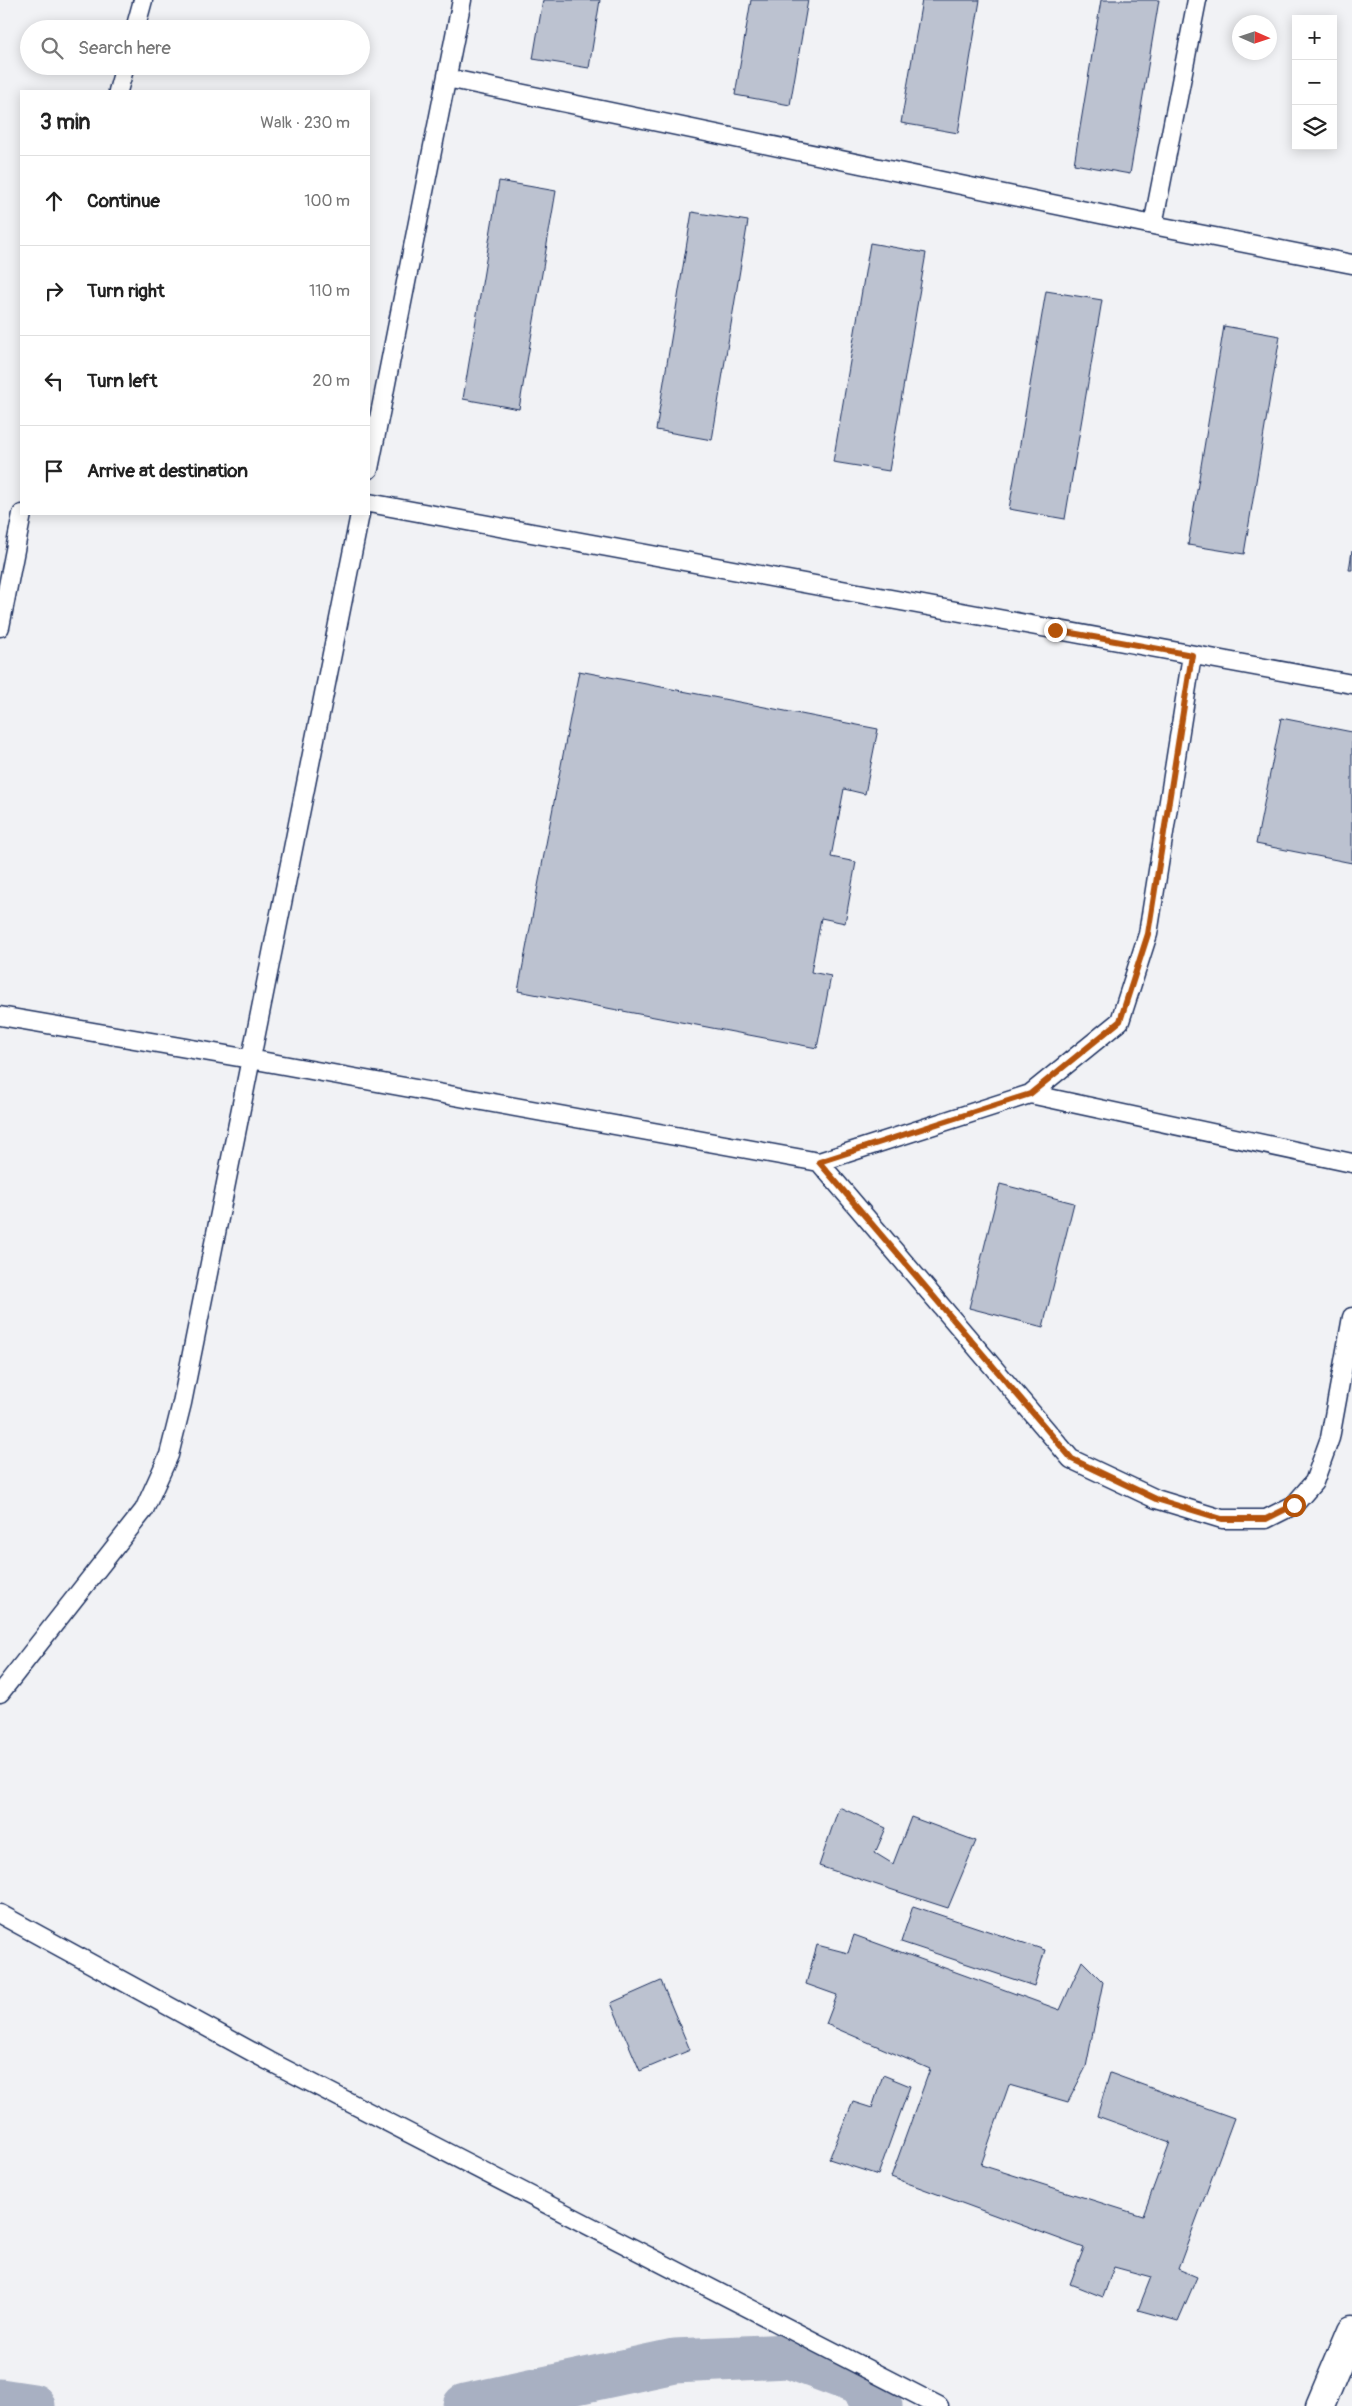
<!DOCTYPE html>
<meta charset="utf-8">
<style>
body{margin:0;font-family:Pangolin,sans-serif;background:#f2f2f2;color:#222}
.controls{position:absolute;right:15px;top:15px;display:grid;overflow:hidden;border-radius:0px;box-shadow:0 2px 12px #0003}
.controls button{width:45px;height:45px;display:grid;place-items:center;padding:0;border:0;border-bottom:1px solid #e0e0e0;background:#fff;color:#222;font:25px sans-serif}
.compass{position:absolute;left:1232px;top:15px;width:45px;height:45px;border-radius:50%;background:#fff;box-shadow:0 2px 12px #0003;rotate:93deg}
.stop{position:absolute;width:15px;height:15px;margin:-11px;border:4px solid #b45309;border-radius:50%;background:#fff}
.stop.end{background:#b45309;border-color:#fff;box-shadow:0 1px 5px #0008}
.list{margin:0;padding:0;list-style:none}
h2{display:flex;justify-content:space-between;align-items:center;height:65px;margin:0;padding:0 20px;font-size:21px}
h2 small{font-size:16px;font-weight:400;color:#767676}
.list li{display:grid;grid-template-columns:32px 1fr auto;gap:15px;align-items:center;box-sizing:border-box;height:90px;padding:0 20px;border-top:1px solid #e0e0e0}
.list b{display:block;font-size:19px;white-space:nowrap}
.list em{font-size:16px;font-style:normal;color:#767676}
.icon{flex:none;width:28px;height:28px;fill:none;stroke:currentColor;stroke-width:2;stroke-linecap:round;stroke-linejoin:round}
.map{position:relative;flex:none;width:1352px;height:2406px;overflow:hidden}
.search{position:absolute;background:#fff;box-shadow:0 2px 12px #0003;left:20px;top:20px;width:350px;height:55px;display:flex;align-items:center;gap:12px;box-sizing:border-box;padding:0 18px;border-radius:28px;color:#767676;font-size:19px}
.panel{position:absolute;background:#fff;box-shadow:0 2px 12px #0003;left:20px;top:90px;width:350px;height:425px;border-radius:0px}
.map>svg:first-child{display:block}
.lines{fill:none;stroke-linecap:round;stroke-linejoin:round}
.canal{stroke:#a8b0c2;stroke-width:45}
.building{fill:#bcc2d0;stroke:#1b2f5e}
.service-casing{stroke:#1b2f5e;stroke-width:21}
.trunk-casing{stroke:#1b2f5e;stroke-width:31}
.service{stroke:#fff;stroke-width:18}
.trunk{stroke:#fff;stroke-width:28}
.route{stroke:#b45309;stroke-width:6}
</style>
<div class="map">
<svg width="1352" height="2406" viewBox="0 0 1352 2406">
<rect width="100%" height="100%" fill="#f1f2f5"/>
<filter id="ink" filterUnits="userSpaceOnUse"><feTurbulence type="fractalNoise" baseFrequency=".02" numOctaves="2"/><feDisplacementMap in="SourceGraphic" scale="10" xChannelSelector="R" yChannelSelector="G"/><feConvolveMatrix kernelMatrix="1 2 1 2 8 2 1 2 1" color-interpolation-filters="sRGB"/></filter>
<g filter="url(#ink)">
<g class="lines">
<path class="canal" d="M0,2401l33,5
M465,2406l209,-45 114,-5 69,26 23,24"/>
</g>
<path class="building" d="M543,0h57l-11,68 -56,-9z
M751,0h57l-18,105 -55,-10z
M922,0h58l-22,133 -57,-10z
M1101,0h58l-29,174 -56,-10z
M499,181l57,10 -37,218 -56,-10z
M692,212l56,9 -36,219 -56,-10z
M870,243l56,10 -37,218 -56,-9z
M1046,291l56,9 -37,219 -56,-10z
M1224,326l56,10 -36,218 -56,-9z
M1352,551v19h-3z
M579,671l299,58 -13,65 -21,-5 -13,68 25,5 -11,61 -24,-5 -10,54 20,4 -14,72 -299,-57z
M1281,718l71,14v131l-96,-19z
M1000,1184l74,19 -31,124 -74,-19z
M839,1807l47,21 -11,25 18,11 18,-47 65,24 -28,67 -129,-42z
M913,1906l132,44 -11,36 -133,-44z
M854,1935l206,75 22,-49 21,21 -17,85 -18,35 -59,-17 -28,80 162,51 27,-74 -73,-26 13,-43 124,45 -56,151 19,8 -19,44 -40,-11 13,-33 -37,-10 -11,30 -33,-13 14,-36 -193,-71 39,-108 -104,-45 11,-29 -31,-11 11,-39 31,8z
M661,1981l29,69 -50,21 -29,-68z
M883,2075l27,11 -32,89 -49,-16 24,-57 19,6z"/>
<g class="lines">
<g class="service-casing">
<path id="service" d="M135,29l8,-29
M447,78l706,147 199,39
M118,91l7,-25
M1153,225l44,-225
M369,469l93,-469
M369,503l983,181
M0,627l22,-113
M1192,655l-44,279 -28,87 -90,73 -211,68 252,297 85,40 66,20h44l28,-14 20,-23 16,-44 22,-121
M0,1016l250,43 569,103
M1030,1094l322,69
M0,1693l144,-183 25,-55 13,-52 178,-889
M0,1914l269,147 670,345"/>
</g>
<g class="trunk-casing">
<path id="trunk" d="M1320,2406l32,-76"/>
</g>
<use href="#service" class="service"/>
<use href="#trunk" class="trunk"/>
</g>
</g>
<g class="lines" filter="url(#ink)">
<path class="route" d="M1055,630l137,25 -44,279 -28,87 -90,73 -211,68 253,297 84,40 66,20h44l28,-14"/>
</g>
</svg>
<div class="controls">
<button>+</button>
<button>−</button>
<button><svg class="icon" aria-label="layers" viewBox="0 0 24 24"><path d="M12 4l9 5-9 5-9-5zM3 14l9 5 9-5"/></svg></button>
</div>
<svg class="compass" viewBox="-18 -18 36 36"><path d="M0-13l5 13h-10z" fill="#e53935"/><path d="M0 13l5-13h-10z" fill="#767676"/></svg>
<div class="stop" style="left:1294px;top:1505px"></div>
<div class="stop end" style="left:1055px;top:630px"></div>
<div class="search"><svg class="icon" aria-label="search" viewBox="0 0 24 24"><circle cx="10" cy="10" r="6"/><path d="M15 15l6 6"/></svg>Search here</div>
<section class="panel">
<h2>3 min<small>Walk · 230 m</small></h2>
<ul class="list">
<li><svg class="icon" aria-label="ahead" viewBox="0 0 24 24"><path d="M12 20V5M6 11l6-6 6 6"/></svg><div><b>Continue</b></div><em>100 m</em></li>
<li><svg class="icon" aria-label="right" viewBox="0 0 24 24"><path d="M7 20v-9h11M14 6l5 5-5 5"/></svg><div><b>Turn right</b></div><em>110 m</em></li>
<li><svg class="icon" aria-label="left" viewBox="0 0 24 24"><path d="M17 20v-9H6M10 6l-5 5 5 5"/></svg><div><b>Turn left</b></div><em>20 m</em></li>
<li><svg class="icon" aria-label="arrive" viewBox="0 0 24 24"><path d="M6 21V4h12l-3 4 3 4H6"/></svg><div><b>Arrive at destination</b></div></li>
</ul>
</section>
</div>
